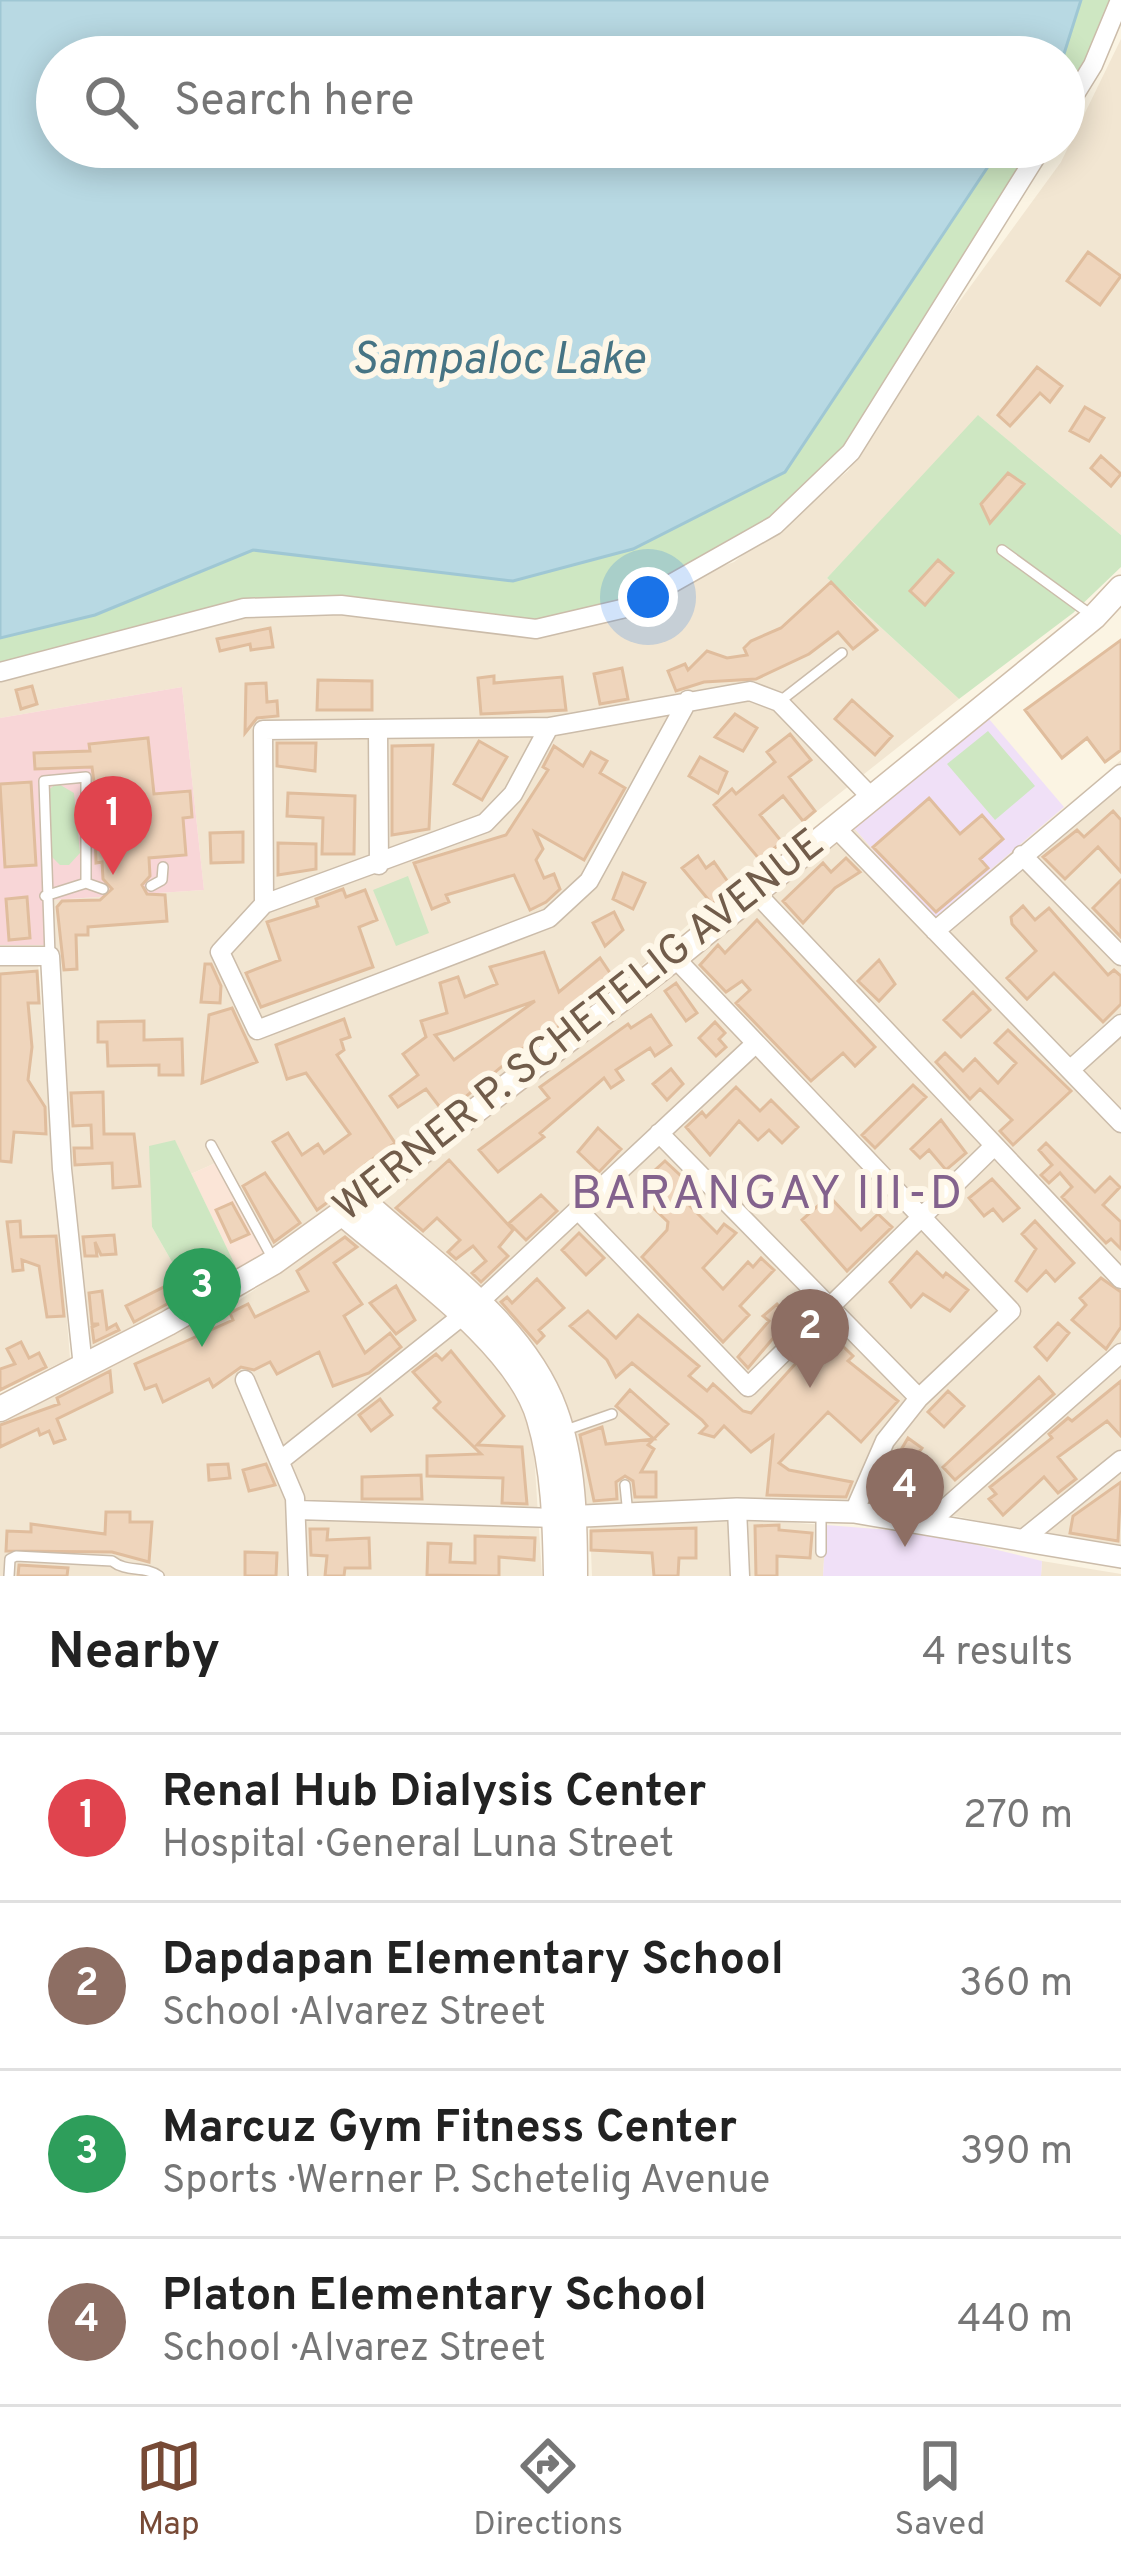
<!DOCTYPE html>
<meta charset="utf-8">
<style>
body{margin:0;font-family:Overpass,sans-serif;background:#f6f6f6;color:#222}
.you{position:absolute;left:648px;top:597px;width:42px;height:42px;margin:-30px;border:9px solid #fff;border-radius:50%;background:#1a73e8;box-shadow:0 0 0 18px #1a73e833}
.badge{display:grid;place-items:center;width:78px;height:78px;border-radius:50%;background:#774a36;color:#fff;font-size:39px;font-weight:700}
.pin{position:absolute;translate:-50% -99px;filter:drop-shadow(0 3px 6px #0008)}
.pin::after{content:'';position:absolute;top:63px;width:42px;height:36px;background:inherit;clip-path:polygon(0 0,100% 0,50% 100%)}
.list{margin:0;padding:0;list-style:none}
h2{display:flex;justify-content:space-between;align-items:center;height:156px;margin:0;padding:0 48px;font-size:51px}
h2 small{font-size:39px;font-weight:400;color:#767676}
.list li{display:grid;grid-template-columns:78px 1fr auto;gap:36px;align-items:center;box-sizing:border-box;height:168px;padding:0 48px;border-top:3px solid #e0e0e0}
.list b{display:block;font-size:45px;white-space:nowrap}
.list p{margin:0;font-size:39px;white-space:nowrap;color:#767676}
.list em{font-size:39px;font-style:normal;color:#767676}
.icon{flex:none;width:66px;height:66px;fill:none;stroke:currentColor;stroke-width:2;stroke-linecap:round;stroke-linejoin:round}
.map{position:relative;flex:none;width:1121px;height:1576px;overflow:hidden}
.search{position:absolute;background:#fff;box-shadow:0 6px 30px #0003;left:36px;right:36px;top:36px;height:132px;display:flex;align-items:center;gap:30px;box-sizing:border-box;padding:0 42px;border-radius:66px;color:#767676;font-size:45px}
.sheet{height:828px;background:#fff}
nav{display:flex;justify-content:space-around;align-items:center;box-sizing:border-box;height:168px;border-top:3px solid #e0e0e0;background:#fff;font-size:33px;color:#767676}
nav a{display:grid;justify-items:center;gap:6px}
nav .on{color:#774a36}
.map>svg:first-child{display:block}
.residential{fill:#f2e6d2}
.commercial{fill:#fbe5d7}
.education{fill:#f0e0f7}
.medical{fill:#f8d6d7}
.green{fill:#cee7c2}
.water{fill:#b8d9e3;stroke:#9fc7d4;stroke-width:3}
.building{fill:#efd5bc;stroke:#e0bd9d;stroke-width:3;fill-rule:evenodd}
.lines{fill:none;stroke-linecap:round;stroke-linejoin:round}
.service-casing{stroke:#cbbcaa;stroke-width:12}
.minor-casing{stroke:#cbbcaa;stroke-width:21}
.tertiary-casing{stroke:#cbbcaa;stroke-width:24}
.secondary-casing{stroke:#d0beaa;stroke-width:27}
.service{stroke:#fff;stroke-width:9}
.minor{stroke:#fff;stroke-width:18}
.tertiary{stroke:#fff;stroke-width:21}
.secondary{stroke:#fff;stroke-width:24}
.labels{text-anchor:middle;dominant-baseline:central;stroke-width:12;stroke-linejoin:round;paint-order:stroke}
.street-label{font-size:42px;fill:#715c4a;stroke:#fef7e8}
.water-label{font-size:45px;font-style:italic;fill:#467484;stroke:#fef7e8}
.quarter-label{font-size:48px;letter-spacing:3px;fill:#83628d;stroke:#fef7e8}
</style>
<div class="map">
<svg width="1121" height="1576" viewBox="0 0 1121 1576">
<rect width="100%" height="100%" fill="#fbf4e3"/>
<path class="residential" d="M1121,39v496l-142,-119 -152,162 132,121 -143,113 -227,200 -318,238 -49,-90 -31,14 -16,-33 -23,86 39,68 -103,56 -11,-11 -25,-440 152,-10 -22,-203 -182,31v-50l272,-63 304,14 158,-57 114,-91 95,-147 118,-162z
M1121,760v789l-222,-44 -110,-4 -206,11 -23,-124 -27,-40 -152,-149 473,-371 79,90z
M38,963l32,395 -70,34v-428z
M346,1227l144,130 31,47 12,33 9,139h-542v-158l160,-85 59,-19z
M755,1520l71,5 -3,51h-231l-2,-49z
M1042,1561l79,13v2h-80z"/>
<path class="commercial" d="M222,1160l49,90 -34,19 -46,-95z"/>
<path class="education" d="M989,719l75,88 -131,112 -79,-91z
M826,1525l102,8 114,28 -1,15h-218z"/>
<path class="medical" d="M182,687l22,203 -151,10v45h-53v-227z"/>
<path class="green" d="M1081,0h38l-55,112 -1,-55z
M1001,147h41l-191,305 -76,73 -145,82 -94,22 -195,-24 -97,3 -244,63v-33l95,-23 158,-65 260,31 272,-109z
M978,415l143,120v32l-48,46 -114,86 -132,-121z
M988,731l47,55 -40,34 -48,-56z
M57,783l17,10 6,60 -11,12h-9l-10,-10 -3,-64z
M408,876l21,57 -33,13 -23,-56z
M175,1140l62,129 -46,26 -39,-68 -3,-81z"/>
<path class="water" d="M0,0h1081l-18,57h-1006v90h944l-216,325 -152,77 -120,32 -260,-31 -158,65 -95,23z"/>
<path class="building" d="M1088,252l33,24 -21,29 -33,-24z
M1037,367l25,19 -12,16 -10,-9 -30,33 -12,-11z
M1085,407l19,11 -15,23 -19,-10z
M1101,456l20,18 -10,12 -20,-18z
M1008,473l16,11 -34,39 -9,-19z
M938,560l15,13 -28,32 -15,-14z
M831,582l46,48 -24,19 -15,-17 -29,22 -53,25 -52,3 -28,9 -8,-20 17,-7 3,6 19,-19 20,7 20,-3 -3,-7 7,-7 30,-13z
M270,628l3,19 -22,3 -1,-6 -30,7 -3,-12z
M1121,640v110l-16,12 -18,-24 -25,20 -37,-48z
M622,668l6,31 -28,5 -6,-30z
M494,676v7l68,-6 4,33 -85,4 -3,-36z
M318,680l54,1v29h-55z
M266,683l1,19 10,-1 1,15 -21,2 -12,15 1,-49z
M32,686l5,18 -16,5 -5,-19z
M852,700l40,36 -17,19 -40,-36z
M735,714l22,14 -14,23 -28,-14z
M790,734l21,26 -22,17 26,34 -12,10 -20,-25 -23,19 22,27 -22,18 -46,-55 18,-16 4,5 39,-32 -8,-10z
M148,738l6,56 36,-3 2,26 -9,1 3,37 -37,3 1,18 -8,9 5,9 18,1 2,26 -79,6v8h-12l1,34 -13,1 -7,-63 5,-6 38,-1 12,-11 -9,-10 -1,-17 -6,1 -1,-36h5l-8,-60 -57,2 -1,-16 56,-2 -1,-7z
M479,741l28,16 -25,43 -28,-16z
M277,743h39l-1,28 -38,-5z
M433,745l-4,84 -37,6v-89z
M554,746l29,20 8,-14 16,9 -7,12 25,15 -41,72 -49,-28 8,17 -7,11 8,18 10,-4 6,15 -14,13 -16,8 -16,-35 -68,20 3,7 -17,7 -18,-46 92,-28 42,-65 -5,-3z
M700,757l27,15 -9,21 -29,-17z
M31,782l5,83 -31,2 -5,-83z
M288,793l67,3 -1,58h-32l1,-36 -36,-2z
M929,798l31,36 22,-19 21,24 -23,20 8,9 -52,44 -63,-65z
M1113,811l8,9v52l-23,-25 -33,32 -22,-22 34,-27 7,7z
M243,832v30l-32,1 -1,-30z
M278,843l38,1v25l-38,6z
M698,856l8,12 8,-6 14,20 -5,4 5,6 -16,12 -30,-36z
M846,858l14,14 -25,16 -32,35 -20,-22 40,-38 8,9z
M623,873l22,10 -12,26 -20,-10z
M1121,880v57l-28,-29z
M343,889l3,8 19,-7 12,30 -18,7 14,40 -112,40 -15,-34 34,-13 -13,-38 51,-16 -2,-7z
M27,897l3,41 -21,2 -3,-41z
M1023,906l12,14 14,-12 59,67 6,-5 7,6v28l-18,18 -49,-49 -27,26 -20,-21 29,-27 -24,-27 -1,-7z
M614,912l9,18 -18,16 -12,-23z
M757,920l118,127 -20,19 -12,-13 -32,28 -75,-78 14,-13 -8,-9 -16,11 -26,-27 18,-20 7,8z
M544,952l15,40 41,-34 16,24 -76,59 -3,-4 -92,77 -19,-25 -28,18 -8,-11 28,-21 -15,-21 23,-17 -5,-16 26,-8 -7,-30 18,-6 7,20 32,-13 -7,-17zM535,1001l-81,59 -19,-25 14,-4z
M879,960l16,24 -16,17 -21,-20z
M205,964h6l10,22 -1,17 -19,-1z
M37,971l2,32h-11l4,44 -4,33 17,27 1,27 -32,-2 -3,30 -11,-1v-187z
M676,983l21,30 -11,8 -21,-30z
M973,992l17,18 -29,27 -17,-17z
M232,1008l25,54 -55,21 7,-68z
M651,1015l20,30 -16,11 -5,-8 -34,22 7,10 -12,8 -7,-10 -64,55 4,4 -46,35 -19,-22 70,-52 -9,-11 88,-63 3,4z
M344,1019l6,18 -9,3 3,10 -7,5 58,88 -29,21 4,7 -53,39 -44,-68 15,-9 14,22 16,-11 6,9 26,-19 -44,-61 -19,6 -11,-34z
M144,1021v19l38,-1 1,36h-24v-10l-51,1 -1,-24h-9v-20z
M715,1022l10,11 -6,6 7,8 -10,9 -17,-18z
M1008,1030l63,61 -58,54 -13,-14 12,-11 -32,-31 -10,10 -34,-37 9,-9 18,18 12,-12 23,24 18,-20 -21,-20z
M671,1069l12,15 -16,16 -14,-16z
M913,1085l13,12 -51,51 -13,-13z
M736,1087l24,24 11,-11 27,27 -16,16 -13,-13 -11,10 -19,-19 -29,34 -24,-28 16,-15 4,5z
M103,1092l1,42h30l6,52 -27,2 -1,-25 -37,2 -1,-17h18l-1,-23 -18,1 -2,-33z
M941,1120l25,33 -20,17 -17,-20 -9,8 -9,-9z
M598,1128l23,21 -22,23 -21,-20z
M1046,1143l49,49 15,-15 10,10 -17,18 18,17v27l-10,-10 -5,4 -44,-46 10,-10 -12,-14 -11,10 -8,-8 11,-10 -13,-15z
M449,1160l64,70 -14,17 9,9 -27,26 -9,-9 14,-12 -13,-15 -17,13 -8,-7 12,-12 -23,-22 -14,13 -27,-23z
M665,1161l30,28 -10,12 32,32 7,-9 12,9 -33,35 20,21 25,-27 5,5 8,-9 13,12 -34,36 9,9 -26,27 -81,-85 25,-27 1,-8 -27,-26 19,-20 -6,-5z
M265,1173l35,50 -26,19 -31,-56z
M992,1179l27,29 -16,13 -10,-12 -9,7 -15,-18z
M541,1195l16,16 -31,29 -17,-17z
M829,1196l32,34 17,-16 14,13 -45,44 -45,-51z
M232,1203l17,31 -18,8 -15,-32z
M20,1221l1,16 35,-1 8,80 -17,1 -8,-51 -17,-6 1,10 -10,1 -6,-49z
M1035,1221l39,42 -19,18 -9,-10 -19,20 -11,-10 20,-32 -14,-15z
M579,1233l25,25 -18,17 -24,-25z
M114,1235l2,19 -15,1 -6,-13 2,14h-12l-2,-19z
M345,1237l12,10 -23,16 28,41 -18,12 21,37 25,-20 11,14 -32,26 -36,13 -14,-34 -42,22 -7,-12 -16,8 -13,-3 -28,20 -4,-8 -46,23 -7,-17 -11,4 -10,-25 98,-44 -3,-7 18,-9 7,13 53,-26 -11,-20z
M917,1252l26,25 3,-4 22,17 -18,21 -27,-17 -12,13 -21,-25z
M1101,1278l20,14v35l-15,22 -34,-29 14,-15 -6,-7z
M180,1279l9,13 -55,30 -8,-16z
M537,1279l27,29 -25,22 5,6 -7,7 -36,-41 6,-5 5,6z
M396,1286l19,34 -19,14 -26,-31z
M102,1291l5,38 9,-5 3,6 -25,12 -2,-15 7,-3h-7l-3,-31z
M777,1304l13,14 -42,50 -10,-11 31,-36 -6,-5z
M588,1311l28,27 22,-23 61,51 -10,10 18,15 6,-7 30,27 8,2 75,-83 27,26 -5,5 50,40 -37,41 -33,-30 -49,51 10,7 63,12 -6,15 -79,-2 6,-59 -22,16 -27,-26 -10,11 -14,-4 7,-7 -5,-6 -70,-57 -16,14 -9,-17 -37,-34z
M1058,1323l11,10 -22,27 -12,-13z
M21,1342l8,16 10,-5 7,14 -46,23v-21l15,-5 -8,-15z
M451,1351l53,65 -27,29 45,2 5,57 -25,-1 1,-25 -76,-2v-20l54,-2 -47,-46 6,-6 -27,-30 23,-18 6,6z
M110,1371l2,21 -55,27 8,20 -11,4 -5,-12 -9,4 -2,-6 -38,18v-22l59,-21 -2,-6z
M1039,1377l15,17 -99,86 -12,-13z
M1121,1381v55l-14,-15 -49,36 18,22 -18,14 -14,-16 -41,38 -14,-16 7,-5 -6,-7 62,-49 -3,-4 19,-16 4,3z
M630,1390l38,34 -20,21 6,4 -13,23h15v25h-21l-2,-16 -8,-5 -9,6 1,17 -23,2 -14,-66 22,-8 4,17 48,-5 -38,-33z
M948,1391l16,15 -20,21 -16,-15z
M380,1399l12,16 -21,16 -12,-16z
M908,1438l14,10 -17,23 9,4 -10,18 -23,-9z
M228,1464l2,14 -21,2 -1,-15z
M266,1464l9,21 -26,6 -6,-21z
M421,1475l1,24h-60v-22z
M1121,1482l-3,59 -48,-8 3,-17z
M106,1512h24v10h22l-3,40 -37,-10 -106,-1 1,-20 24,1v-8l74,10z
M779,1525v5l33,3 -2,25 -33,-2v20h-21l-1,-50z
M696,1528v30h-17l-1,18h-24l-2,-23 -61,-3v-19z
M310,1529h18l-1,11 42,-2 1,30h-25l-1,8h-19l2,-20 -16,-1z
M475,1536l60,2 -1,22 -35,-3v19l-72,-1 1,-32 23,1 -1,18 25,1z
M245,1552l32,1 -1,23h-31z
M19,1565l49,3 -1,8h-49z"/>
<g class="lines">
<g class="service-casing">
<path id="service" d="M1002,550l92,67
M779,702l63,-49
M86,883l17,6
M151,886l11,-6 1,-13
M45,896l41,-13v-106l-42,4 6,175
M211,1145l63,116
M566,1430l46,-16
M625,1485l3,30
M821,1552v-42
M9,1576l1,-17 6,-3 96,5c15,12 32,4 47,15"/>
</g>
<g class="minor-casing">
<path id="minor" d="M1064,112l29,-47 27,-65
M0,672l244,-64 97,-3 195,24 94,-22 145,-82 76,-73 191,-305
M549,727l-36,67 -28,29 -221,81 -44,48 37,78 292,-112 40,-37 99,-181
M378,731l1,134
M835,827l286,296
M1022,855l99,101
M755,892l366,387
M264,904l-1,-174 286,-3 201,-36 29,11 93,96
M935,931l186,-157
M0,956h50l12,213 21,198
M675,958l336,353 -92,87 -34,43 -31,71
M1071,1069l50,-45
M659,1133l260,265
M579,1211l169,176 245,-240
M245,1380l50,118 3,78
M281,1460l196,-156 278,-260
M737,1509l3,67
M297,1510l258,8
M931,1521l190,-168
M1022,1540l99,-80"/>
</g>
<g class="tertiary-casing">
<path id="tertiary" d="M562,1517l175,-8 117,3 267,45"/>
</g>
<g class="secondary-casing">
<path id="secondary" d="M361,1199c66,61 162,123 194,211 19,51 20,112 20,166
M342,1213c60,52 176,130 197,206 15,50 16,106 17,157
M0,1409l168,-86 106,-61 68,-49 333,-255 419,-341 27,-29"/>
</g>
<use href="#service" class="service"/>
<use href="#minor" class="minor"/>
<use href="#tertiary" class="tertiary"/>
<use href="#secondary" class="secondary"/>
</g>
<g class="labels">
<g class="street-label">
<text transform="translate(580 1027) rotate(-38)">WERNER P. SCHETELIG AVENUE</text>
</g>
<g class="water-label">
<text x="498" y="361">Sampaloc Lake</text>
</g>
<g class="quarter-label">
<text x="768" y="1196">BARANGAY III-D</text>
</g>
</g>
</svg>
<div class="you"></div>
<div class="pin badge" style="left:113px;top:875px;background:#e0444e">1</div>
<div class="pin badge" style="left:810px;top:1388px;background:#8d6e63">2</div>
<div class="pin badge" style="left:202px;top:1347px;background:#2e9e5b">3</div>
<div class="pin badge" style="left:905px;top:1547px;background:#8d6e63">4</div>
<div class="search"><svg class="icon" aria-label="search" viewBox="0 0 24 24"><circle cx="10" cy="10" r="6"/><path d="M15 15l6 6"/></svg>Search here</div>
</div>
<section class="sheet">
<h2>Nearby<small>4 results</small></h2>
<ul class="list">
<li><span class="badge" style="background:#e0444e">1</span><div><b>Renal Hub Dialysis Center</b><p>Hospital · General Luna Street</p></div><em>270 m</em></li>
<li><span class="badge" style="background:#8d6e63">2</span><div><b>Dapdapan Elementary School</b><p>School · Alvarez Street</p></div><em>360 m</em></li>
<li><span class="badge" style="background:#2e9e5b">3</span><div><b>Marcuz Gym Fitness Center</b><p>Sports · Werner P. Schetelig Avenue</p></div><em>390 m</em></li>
<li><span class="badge" style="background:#8d6e63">4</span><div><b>Platon Elementary School</b><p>School · Alvarez Street</p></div><em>440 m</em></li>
</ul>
</section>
<nav>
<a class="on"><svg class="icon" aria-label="map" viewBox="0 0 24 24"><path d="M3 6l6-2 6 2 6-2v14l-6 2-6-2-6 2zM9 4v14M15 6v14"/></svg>Map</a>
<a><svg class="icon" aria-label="directions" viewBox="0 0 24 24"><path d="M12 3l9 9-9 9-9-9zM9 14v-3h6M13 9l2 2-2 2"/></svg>Directions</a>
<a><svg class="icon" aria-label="saved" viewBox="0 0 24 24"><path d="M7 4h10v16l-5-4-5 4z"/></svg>Saved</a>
</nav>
